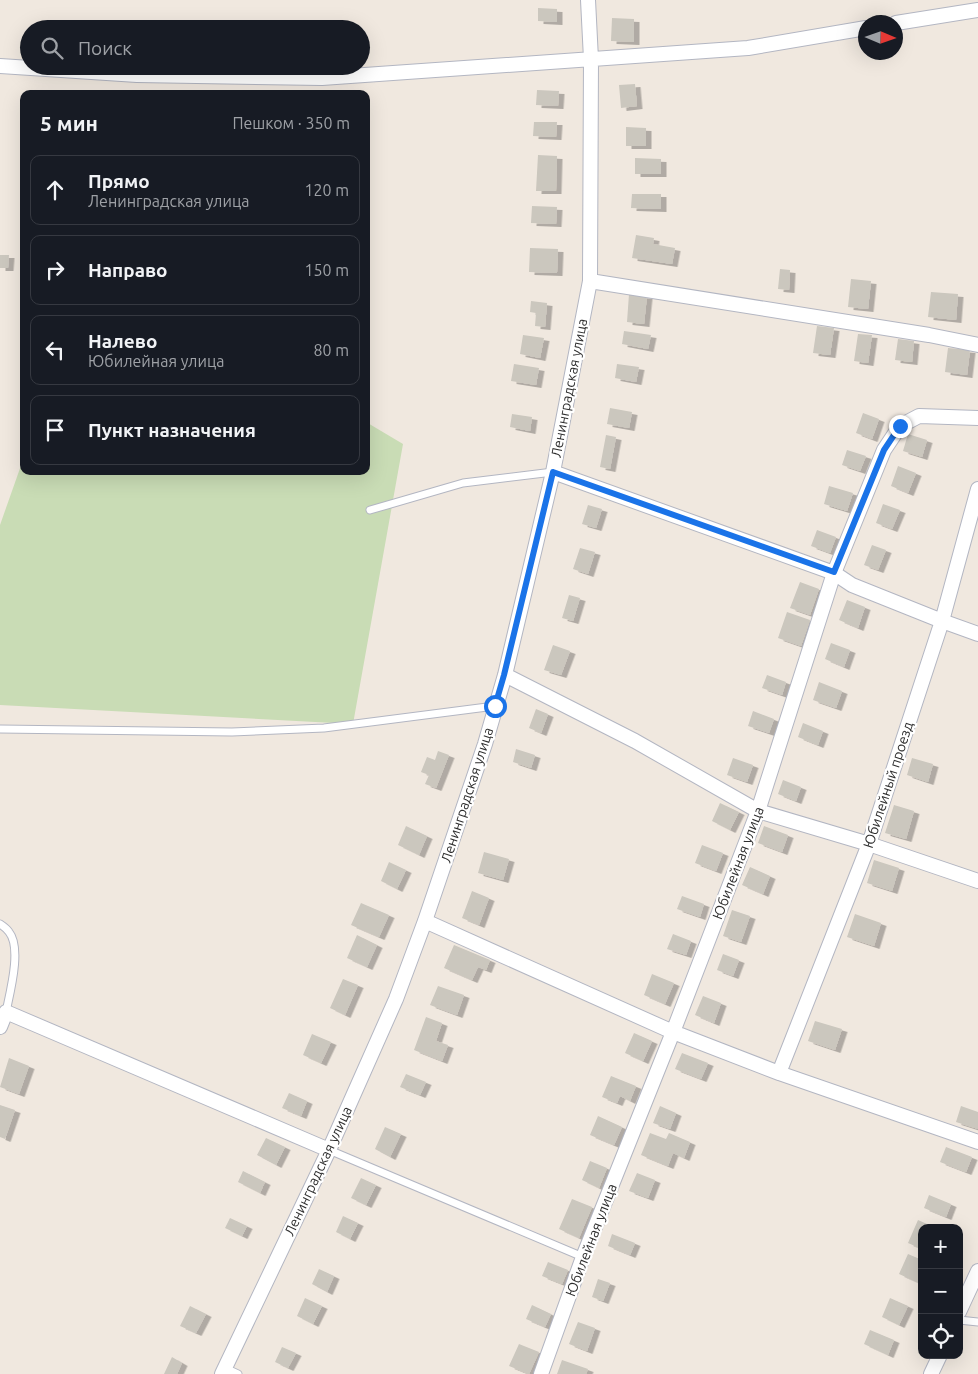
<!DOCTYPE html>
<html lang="ru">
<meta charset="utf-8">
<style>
body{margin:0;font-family:Ubuntu,sans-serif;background:#20242c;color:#f1f3f6}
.controls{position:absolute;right:15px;bottom:15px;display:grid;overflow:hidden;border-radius:10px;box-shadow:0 5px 20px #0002}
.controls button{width:45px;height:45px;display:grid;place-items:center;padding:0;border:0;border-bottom:1px solid #363941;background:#171b24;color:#f1f3f6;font:25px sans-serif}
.compass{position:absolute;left:858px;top:15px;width:45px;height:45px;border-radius:50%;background:#171b24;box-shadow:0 5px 20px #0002;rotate:92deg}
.stop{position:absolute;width:15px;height:15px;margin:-11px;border:4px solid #1a73e8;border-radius:50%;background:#fff}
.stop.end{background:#1a73e8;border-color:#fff;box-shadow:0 1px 5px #0008}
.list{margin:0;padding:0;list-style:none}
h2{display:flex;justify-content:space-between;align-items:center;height:65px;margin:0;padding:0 20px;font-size:21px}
h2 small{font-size:16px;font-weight:400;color:#9ea1a6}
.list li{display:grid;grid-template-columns:32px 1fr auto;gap:15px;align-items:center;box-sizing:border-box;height:70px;margin:0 10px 10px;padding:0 10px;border:1px solid #363941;border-radius:10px}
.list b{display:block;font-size:19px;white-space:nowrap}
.list p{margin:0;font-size:16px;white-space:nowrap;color:#9ea1a6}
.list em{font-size:16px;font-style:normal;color:#9ea1a6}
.icon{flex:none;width:28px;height:28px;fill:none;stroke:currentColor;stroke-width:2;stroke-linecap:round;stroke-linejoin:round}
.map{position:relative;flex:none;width:978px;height:1374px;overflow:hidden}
.search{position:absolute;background:#171b24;box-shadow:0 5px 20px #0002;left:20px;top:20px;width:350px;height:55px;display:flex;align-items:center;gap:12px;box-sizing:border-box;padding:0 18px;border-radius:28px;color:#9ea1a6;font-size:19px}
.panel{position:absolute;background:#171b24;box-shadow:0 5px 20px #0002;left:20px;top:90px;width:350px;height:385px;border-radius:10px}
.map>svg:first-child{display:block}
.cemetery{fill:#c9dcb5}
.building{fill:#cbc7be;filter:url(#shadow)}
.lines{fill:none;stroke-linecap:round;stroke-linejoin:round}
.lane-casing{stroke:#b3b6c2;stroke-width:9}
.street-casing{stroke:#b3b6c2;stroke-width:16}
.lane{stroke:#fff;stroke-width:7}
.street{stroke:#fff;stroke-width:14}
.route{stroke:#1a73e8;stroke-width:6}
.labels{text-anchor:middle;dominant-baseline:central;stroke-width:4.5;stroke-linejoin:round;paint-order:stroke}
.street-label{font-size:14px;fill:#2e2e2e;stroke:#fff}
</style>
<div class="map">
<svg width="978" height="1374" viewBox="0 0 978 1374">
<defs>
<filter id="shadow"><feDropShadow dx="5.5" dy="3" stdDeviation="0" flood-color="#0004"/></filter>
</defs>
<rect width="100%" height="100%" fill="#f0e8df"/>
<path class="cemetery" d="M366,422l37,22 -50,280 -353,-19v-180l24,-68v14h342z"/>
<path class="building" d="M538,8l19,1v13l-19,-1z
M612,18l22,1v23l-23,-1z
M635,84l2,22 -16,2 -2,-23z
M537,90l22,1 -1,15 -22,-1z
M534,122h23l-1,15 -23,-1z
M626,127l20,1v18h-20z
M538,155l19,1 -1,35h-20z
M635,158l26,1v15h-26z
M632,194h29v15l-30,-1z
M532,206l25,1 -1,17 -25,-1z
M636,235l18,3 -1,6 22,4 -3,16 -40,-6z
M530,248l28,1 -1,24 -28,-1z
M0,255h9l-1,13h-8z
M780,269l10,1 -1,20 -11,-1z
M851,279l20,2 -3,28 -20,-2z
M931,292l27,2 -2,26 -28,-3z
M629,294l18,2 -3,28 -17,-2z
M531,301l16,2 -2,24 -10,-1 1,-13 -6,-1z
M817,326l17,2 -4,27 -17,-2z
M624,331l27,4 -3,14 -26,-5z
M858,334l14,1 -4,28 -14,-2z
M523,335l21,3 -4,20 -20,-4z
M898,339l16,2 -2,21 -17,-2z
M948,348l22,2 -3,25 -22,-3z
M514,364l25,4 -3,17 -25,-4z
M617,364l22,3 -3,15 -21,-4z
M610,408l22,4 -3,16 -22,-4z
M863,413l16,6 -7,20 -16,-6z
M512,414l20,3 -2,14 -20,-4z
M908,434l19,6 -5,17 -19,-6z
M606,435l10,2 -6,32 -10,-2z
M847,450l19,6 -6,15 -18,-6z
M898,466l18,7 -8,20 -17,-7z
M829,486l24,7 -6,18 -23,-7z
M883,504l17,6 -8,19 -16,-6z
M588,505l14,4 -6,19 -14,-4z
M817,530l19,7 -6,16 -19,-7z
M872,545l14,5 -8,20 -14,-5z
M580,548l15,4 -7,22 -15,-5z
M800,582l19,7 -9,26 -20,-7z
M569,595l11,3 -7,23 -11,-3z
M847,600l18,7 -7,21 -19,-8z
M787,612l23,8 -9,26 -23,-8z
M831,643l19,7 -6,17 -19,-8z
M553,645l17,6 -9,24 -17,-5z
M767,675l19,7 -4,13 -20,-7z
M819,682l23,9 -6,17 -23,-8z
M536,709l12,5 -7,19 -12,-5z
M753,711l21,8 -5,14 -21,-7z
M803,723l20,8 -5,14 -20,-8z
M516,749l19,6 -4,13 -18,-6z
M438,751l11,4 -13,33 -11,-4 4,-9 -8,-3 6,-15 8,3z
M733,758l20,7 -6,17 -20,-7z
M912,758l21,6 -5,18 -21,-7z
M783,780l18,7 -5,14 -18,-7z
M720,803l19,9 -9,18 -18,-9z
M894,805l20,6 -8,28 -21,-6z
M406,826l21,10 -8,19 -21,-10z
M764,826l24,9 -6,17 -24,-9z
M702,845l21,8 -7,18 -21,-8z
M484,852l25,7 -6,21 -25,-7z
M874,860l25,8 -7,23 -25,-8z
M389,862l17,8 -9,19 -16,-8z
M750,867l20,9 -7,18 -21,-9z
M472,891l17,7 -10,27 -17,-7z
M682,896l22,8 -4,13 -23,-8z
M361,903l28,12 -10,22 -28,-12z
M732,910l18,6 -9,26 -18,-6z
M855,914l26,9 -7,23 -27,-9z
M673,934l18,7 -5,14 -19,-6z
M357,935l20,10 -10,22 -20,-9z
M454,945l36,15 -4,10 -8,-3 -6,13 -28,-12z
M723,954l16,6 -6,16 -16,-6z
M652,974l22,9 -9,21 -21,-9z
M343,979l15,6 -13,30 -15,-7z
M438,986l26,9 -7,20 -27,-10z
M703,996l18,7 -7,20 -19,-8z
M426,1017l16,6 -6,18 12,4 -6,16 -28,-11z
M815,1021l27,8 -7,21 -27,-9z
M634,1033l18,8 -9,20 -18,-8z
M312,1034l19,8 -10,21 -18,-8z
M682,1053l26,10 -7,16 -26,-10z
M9,1058l20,8 -10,28 -19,-7z
M406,1074l20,8 -6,13 -20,-8z
M611,1076l25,10 -6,15 -10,-5 -3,7 -15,-6z
M289,1093l18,8 -6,15 -19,-8z
M0,1105l15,5 -10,29 -5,-2z
M660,1106l16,7 -6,16 -17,-6z
M961,1106l17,6v17l-22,-7z
M598,1116l24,11 -8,18 -24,-10z
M385,1127l16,7 -11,23 -15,-8z
M650,1133l16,6 3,-6 21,9 -6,16 -11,-5 -5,13 -27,-11z
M266,1138l19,9 -9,18 -19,-10z
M946,1147l26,10 -6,15 -26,-10z
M590,1161l17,7 -8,20 -17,-8z
M243,1171l22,11 -5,11 -22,-11z
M637,1173l18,7 -7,18 -19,-7z
M361,1178l15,7 -10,20 -15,-7z
M929,1195l22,9 -5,13 -22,-9z
M572,1199l20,8 -13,31 -20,-9z
M343,1216l15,7 -8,16 -14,-7z
M230,1218l17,8 -5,10 -17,-8z
M918,1220l18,8h-14v21l-14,-6z
M612,1234l23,9 -5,12 -22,-9z
M908,1254l14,6v17l-3,6 -20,-9z
M548,1262l20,8 -6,14 -20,-8z
M319,1269l15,7 -7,16 -15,-8z
M598,1279l12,4 -7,18 -11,-4z
M305,1298l17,8 -9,18 -16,-8z
M890,1298l18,8 -9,19 -17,-8z
M532,1305l19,9 -6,13 -19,-8z
M190,1306l16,8 -10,19 -16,-7z
M578,1322l17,6 -8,23 -18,-7z
M870,1330l24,10 -6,15 -24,-11z
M519,1344l20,8 -10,22 -20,-8z
M282,1347l14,6 -8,15 -13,-6z
M172,1357l10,6 -5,11h-13z
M562,1360l26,9 -2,5h-29z"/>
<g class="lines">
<g class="lane-casing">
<path id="lane" d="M370,510l93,-27 90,-11
M0,729l232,3 92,-4 171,-22
M0,924c3,2 7,5 9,8 13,16 1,60 -3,80
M329,1150l254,107
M959,1320l19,2
M225,1368l13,6"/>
</g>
<g class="street-casing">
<path id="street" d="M896,23l82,-13
M0,66l137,9 185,3 426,-30 118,-20
M590,281l339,54 49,10
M553,472l281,101 18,12 90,36 36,13
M505,675l130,66 123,70 111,33 109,37
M425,921l248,111 106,41 199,69
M0,1027l6,-15 323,138
M779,1073l90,-229 73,-223 36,-132
M959,1312l19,-41
M222,1374l107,-224 67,-151 29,-78 60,-177 20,-69 48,-203 37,-191 1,-222 -3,-59
M541,1374l42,-117 90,-225 85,-221 76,-238 50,-123 16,-24 19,-10 59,2
M931,1374l9,-19"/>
</g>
<use href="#lane" class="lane"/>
<use href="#street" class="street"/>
</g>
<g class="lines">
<path class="route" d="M495,706l9,-31 49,-203 281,100 50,-122 16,-24"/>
</g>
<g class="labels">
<g class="street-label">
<text transform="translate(569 388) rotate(-79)">Ленинградская улица</text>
<text transform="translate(888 785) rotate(-72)">Юбилейный проезд</text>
<text transform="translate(467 795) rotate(-72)">Ленинградская улица</text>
<text transform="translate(738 863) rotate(-69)">Юбилейная улица</text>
<text transform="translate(318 1171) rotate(-65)">Ленинградская улица</text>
<text transform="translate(591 1240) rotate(-69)">Юбилейная улица</text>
</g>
</g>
</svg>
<div class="controls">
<button>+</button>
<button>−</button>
<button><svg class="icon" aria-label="locate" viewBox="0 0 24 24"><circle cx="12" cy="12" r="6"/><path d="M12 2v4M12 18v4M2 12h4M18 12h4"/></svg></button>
</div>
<svg class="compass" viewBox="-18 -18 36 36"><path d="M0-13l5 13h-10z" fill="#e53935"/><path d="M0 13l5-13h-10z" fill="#9ea1a6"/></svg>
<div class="stop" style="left:495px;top:706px"></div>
<div class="stop end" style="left:900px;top:426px"></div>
<div class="search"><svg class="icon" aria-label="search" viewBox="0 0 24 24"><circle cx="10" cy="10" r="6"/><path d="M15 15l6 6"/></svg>Поиск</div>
<section class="panel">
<h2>5 мин<small>Пешком · 350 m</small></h2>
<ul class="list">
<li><svg class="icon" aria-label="ahead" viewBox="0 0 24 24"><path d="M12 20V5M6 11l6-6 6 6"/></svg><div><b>Прямо</b><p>Ленинградская улица</p></div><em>120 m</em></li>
<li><svg class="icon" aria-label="right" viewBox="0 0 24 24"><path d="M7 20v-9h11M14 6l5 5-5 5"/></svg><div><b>Направо</b></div><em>150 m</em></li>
<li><svg class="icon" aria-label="left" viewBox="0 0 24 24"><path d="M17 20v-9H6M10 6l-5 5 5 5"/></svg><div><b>Налево</b><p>Юбилейная улица</p></div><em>80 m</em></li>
<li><svg class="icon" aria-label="arrive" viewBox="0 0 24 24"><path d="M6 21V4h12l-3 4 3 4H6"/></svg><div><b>Пункт назначения</b></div></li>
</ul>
</section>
</div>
